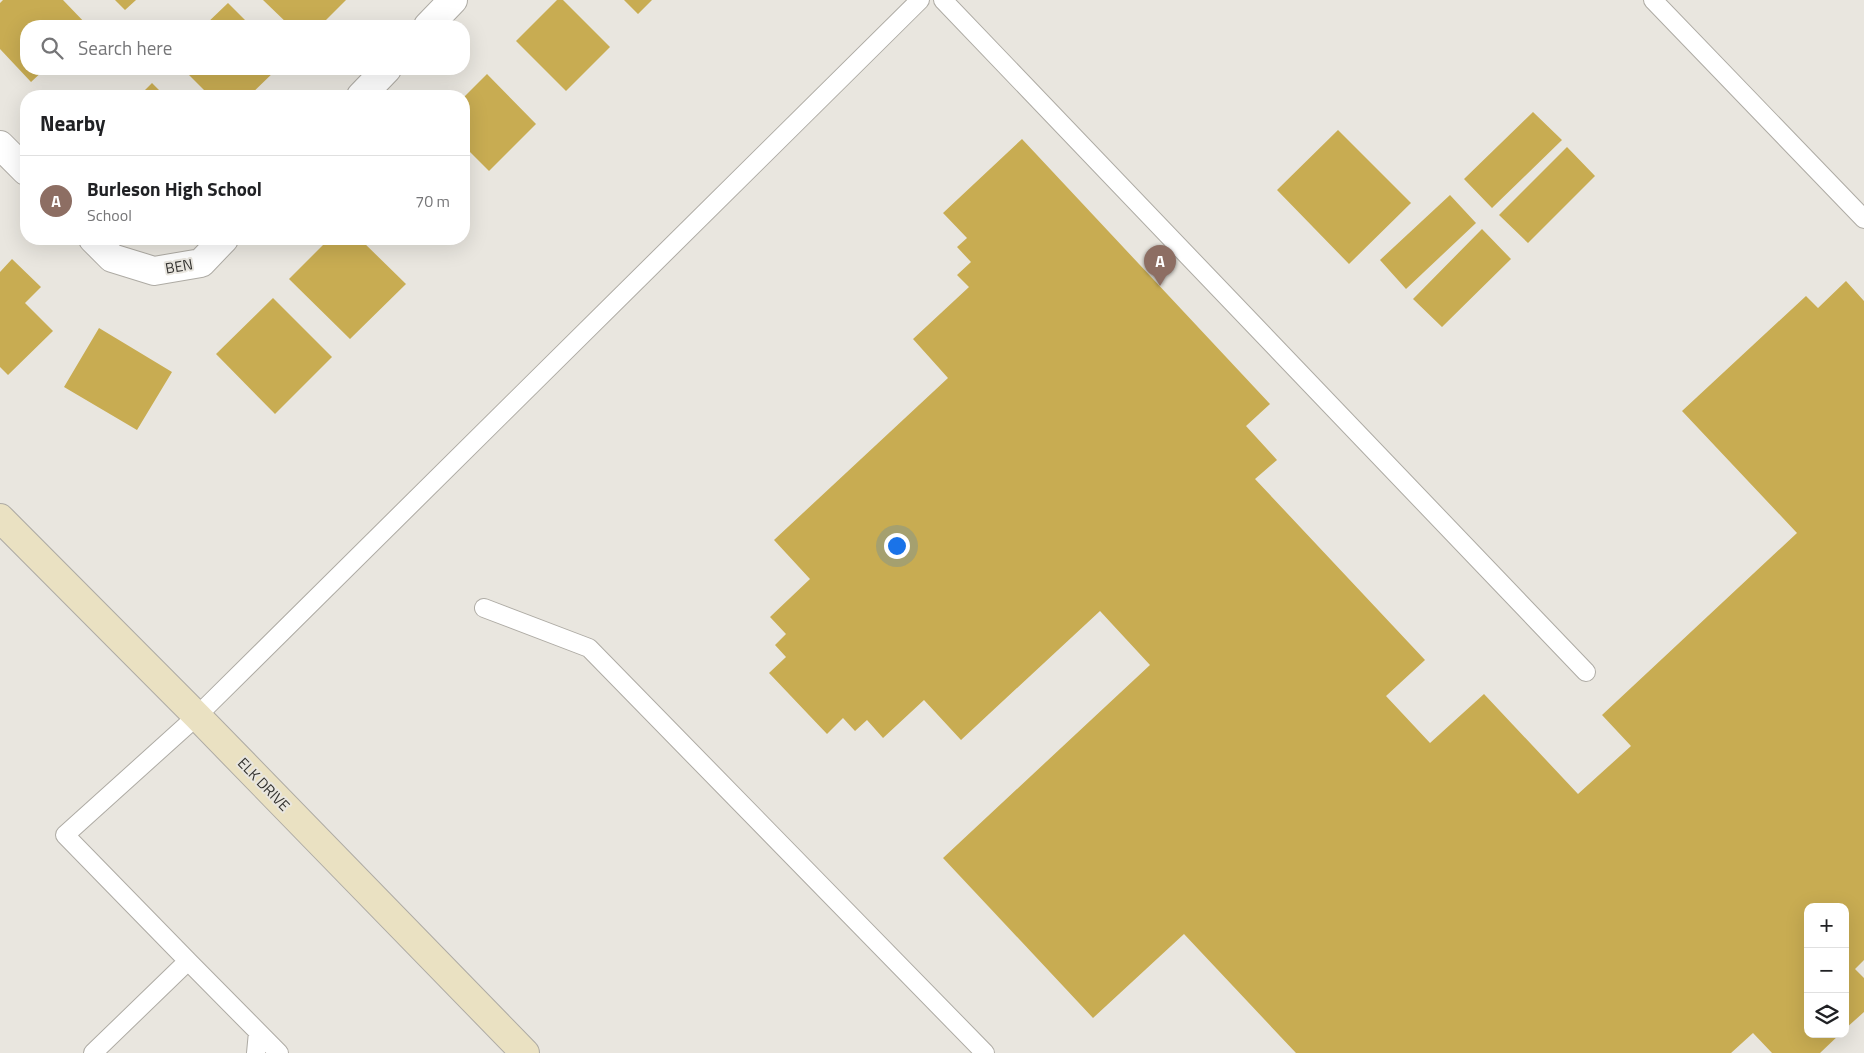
<!DOCTYPE html>
<meta charset="utf-8">
<style>
body{margin:0;font-family:"Titillium Web",sans-serif;background:#f2f2f2;color:#202124}
.controls{position:absolute;right:15px;bottom:15px;display:grid;overflow:hidden;border-radius:10px;box-shadow:0 5px 20px #0002}
.controls button{width:45px;height:45px;display:grid;place-items:center;padding:0;border:0;border-bottom:1px solid #e0e0e0;background:#fff;color:#202124;font:25px sans-serif}
.you{position:absolute;left:896px;top:545px;width:18px;height:18px;margin:-12px;border:4px solid #fff;border-radius:50%;background:#1a73e8;box-shadow:0 0 0 8px #1a73e833}
.badge{display:grid;place-items:center;width:32px;height:32px;border-radius:50%;background:#4f6adf;color:#fff;font-size:16px;font-weight:700}
.pin{position:absolute;translate:-50% -41px;filter:drop-shadow(0 1px 2px #0008)}
.pin::after{content:'';position:absolute;top:26px;width:18px;height:15px;background:inherit;clip-path:polygon(0 0,100% 0,50% 100%)}
.list{margin:0;padding:0;list-style:none}
h2{display:flex;justify-content:space-between;align-items:center;height:65px;margin:0;padding:0 20px;font-size:21px}
h2 small{font-size:16px;font-weight:400;color:#757577}
.list li{display:grid;grid-template-columns:32px 1fr auto;gap:15px;align-items:center;box-sizing:border-box;height:90px;padding:0 20px;border-top:1px solid #e0e0e0}
.list b{display:block;font-size:19px;white-space:nowrap}
.list p{margin:0;font-size:16px;white-space:nowrap;color:#757577}
.list em{font-size:16px;font-style:normal;color:#757577}
.icon{flex:none;width:28px;height:28px;fill:none;stroke:currentColor;stroke-width:2;stroke-linecap:round;stroke-linejoin:round}
.map{position:relative;flex:none;width:1864px;height:1053px;overflow:hidden}
.search{position:absolute;background:#fff;box-shadow:0 5px 20px #0002;left:20px;top:20px;width:450px;height:55px;display:flex;align-items:center;gap:12px;box-sizing:border-box;padding:0 18px;border-radius:20px;color:#757577;font-size:19px}
.panel{position:absolute;background:#fff;box-shadow:0 5px 20px #0002;left:20px;top:90px;width:450px;height:155px;border-radius:20px}
.map>svg:first-child{display:block}
.building{fill:#c8ac52}
.lines{fill:none;stroke-linecap:round;stroke-linejoin:round}
.lane-casing{stroke:#aeaba4;stroke-width:20}
.street-casing{stroke:#aeaba4;stroke-width:30}
.secondary-casing{stroke:#aeaba4;stroke-width:30}
.lane{stroke:#fff;stroke-width:18}
.street{stroke:#fff;stroke-width:28}
.secondary{stroke:#eae1c2;stroke-width:28}
.labels{text-anchor:middle;dominant-baseline:central;stroke-width:4;stroke-linejoin:round;paint-order:stroke}
.street-label{font-size:15px;fill:#33322f;stroke:#e9e6df}
</style>
<div class="map">
<svg width="1864" height="1053" viewBox="0 0 1864 1053">
<rect width="100%" height="100%" fill="#e9e6df"/>
<path class="building" d="M3,0h60l25,26h-62v43h19l-14,13 -31,-33v-46z
M115,0h21l-11,10z
M263,0h83l-26,26h-30z
M557,0h6l47,47 -44,44 -50,-50z
M624,0h28l-14,14z
M228,3l23,23h-47z
M183,69h94l-28,27h-39z
M487,74l49,50 -47,47 -25,-25v-49z
M152,83l13,13h-26z
M1533,112l29,28 -70,68 -28,-29z
M1338,130l73,73 -62,61 -72,-74z
M1022,139l248,265 -24,22 31,34 -22,19 170,181 -39,36 44,47 54,-49 94,100 53,-48 -29,-31 195,-182 -115,-122 124,-115 12,12 28,-27 18,20v659l-9,9 9,9v34l-19,17v-122h-37v127h32l-20,19h-48l-19,-20 -22,20h-435l-112,-119 -91,84 -150,-160 207,-193 -50,-54 -139,129 -37,-40 -41,38 -16,-18 -12,11 -12,-13 -16,16 -58,-61 17,-16 -11,-12 11,-11 -16,-17 40,-38 -36,-39 174,-162 -35,-39 56,-52 -12,-12 14,-13 -14,-15 10,-9 -24,-25z
M1567,147l28,29 -67,67 -29,-28z
M1450,195l26,28 -70,66 -26,-29z
M1482,229l29,30 -69,68 -29,-28z
M329,239h31l46,45 -56,55 -61,-60z
M12,259l29,28 -16,16 28,28 -45,44 -8,-8v-95z
M273,298l59,59 -57,57 -59,-60z
M99,328l73,44 -35,58 -73,-43z"/>
<g class="lines">
<g class="lane-casing">
<path id="lane" d="M943,0l643,672
M1653,0l211,219
M484,608l105,40 396,405
M188,961l91,92
M93,1053l95,-92 -123,-126 132,-119 723,-716
M256,1053l2,-21"/>
</g>
<g class="street-casing">
<path id="street" d="M428,26l25,-26
M361,96l26,-27
M0,145l26,26
M93,239l19,19 42,13 47,-8 23,-24"/>
</g>
<g class="secondary-casing">
<path id="secondary" d="M0,518l197,198 328,337"/>
</g>
<use href="#lane" class="lane"/>
<use href="#street" class="street"/>
<use href="#secondary" class="secondary"/>
</g>
<g class="labels">
<g class="street-label">
<text transform="translate(179 266) rotate(-10)">BEN</text>
<text transform="translate(264 784) rotate(46)">ELK DRIVE</text>
</g>
</g>
</svg>
<div class="controls">
<button>+</button>
<button>−</button>
<button><svg class="icon" aria-label="layers" viewBox="0 0 24 24"><path d="M12 4l9 5-9 5-9-5zM3 14l9 5 9-5"/></svg></button>
</div>
<div class="you"></div>
<div class="pin badge" style="left:1160px;top:286px;background:#8d6e63">A</div>
<div class="search"><svg class="icon" aria-label="search" viewBox="0 0 24 24"><circle cx="10" cy="10" r="6"/><path d="M15 15l6 6"/></svg>Search here</div>
<section class="panel">
<h2>Nearby<small></small></h2>
<ul class="list">
<li><span class="badge" style="background:#8d6e63">A</span><div><b>Burleson High School</b><p>School</p></div><em>70 m</em></li>
</ul>
</section>
</div>
